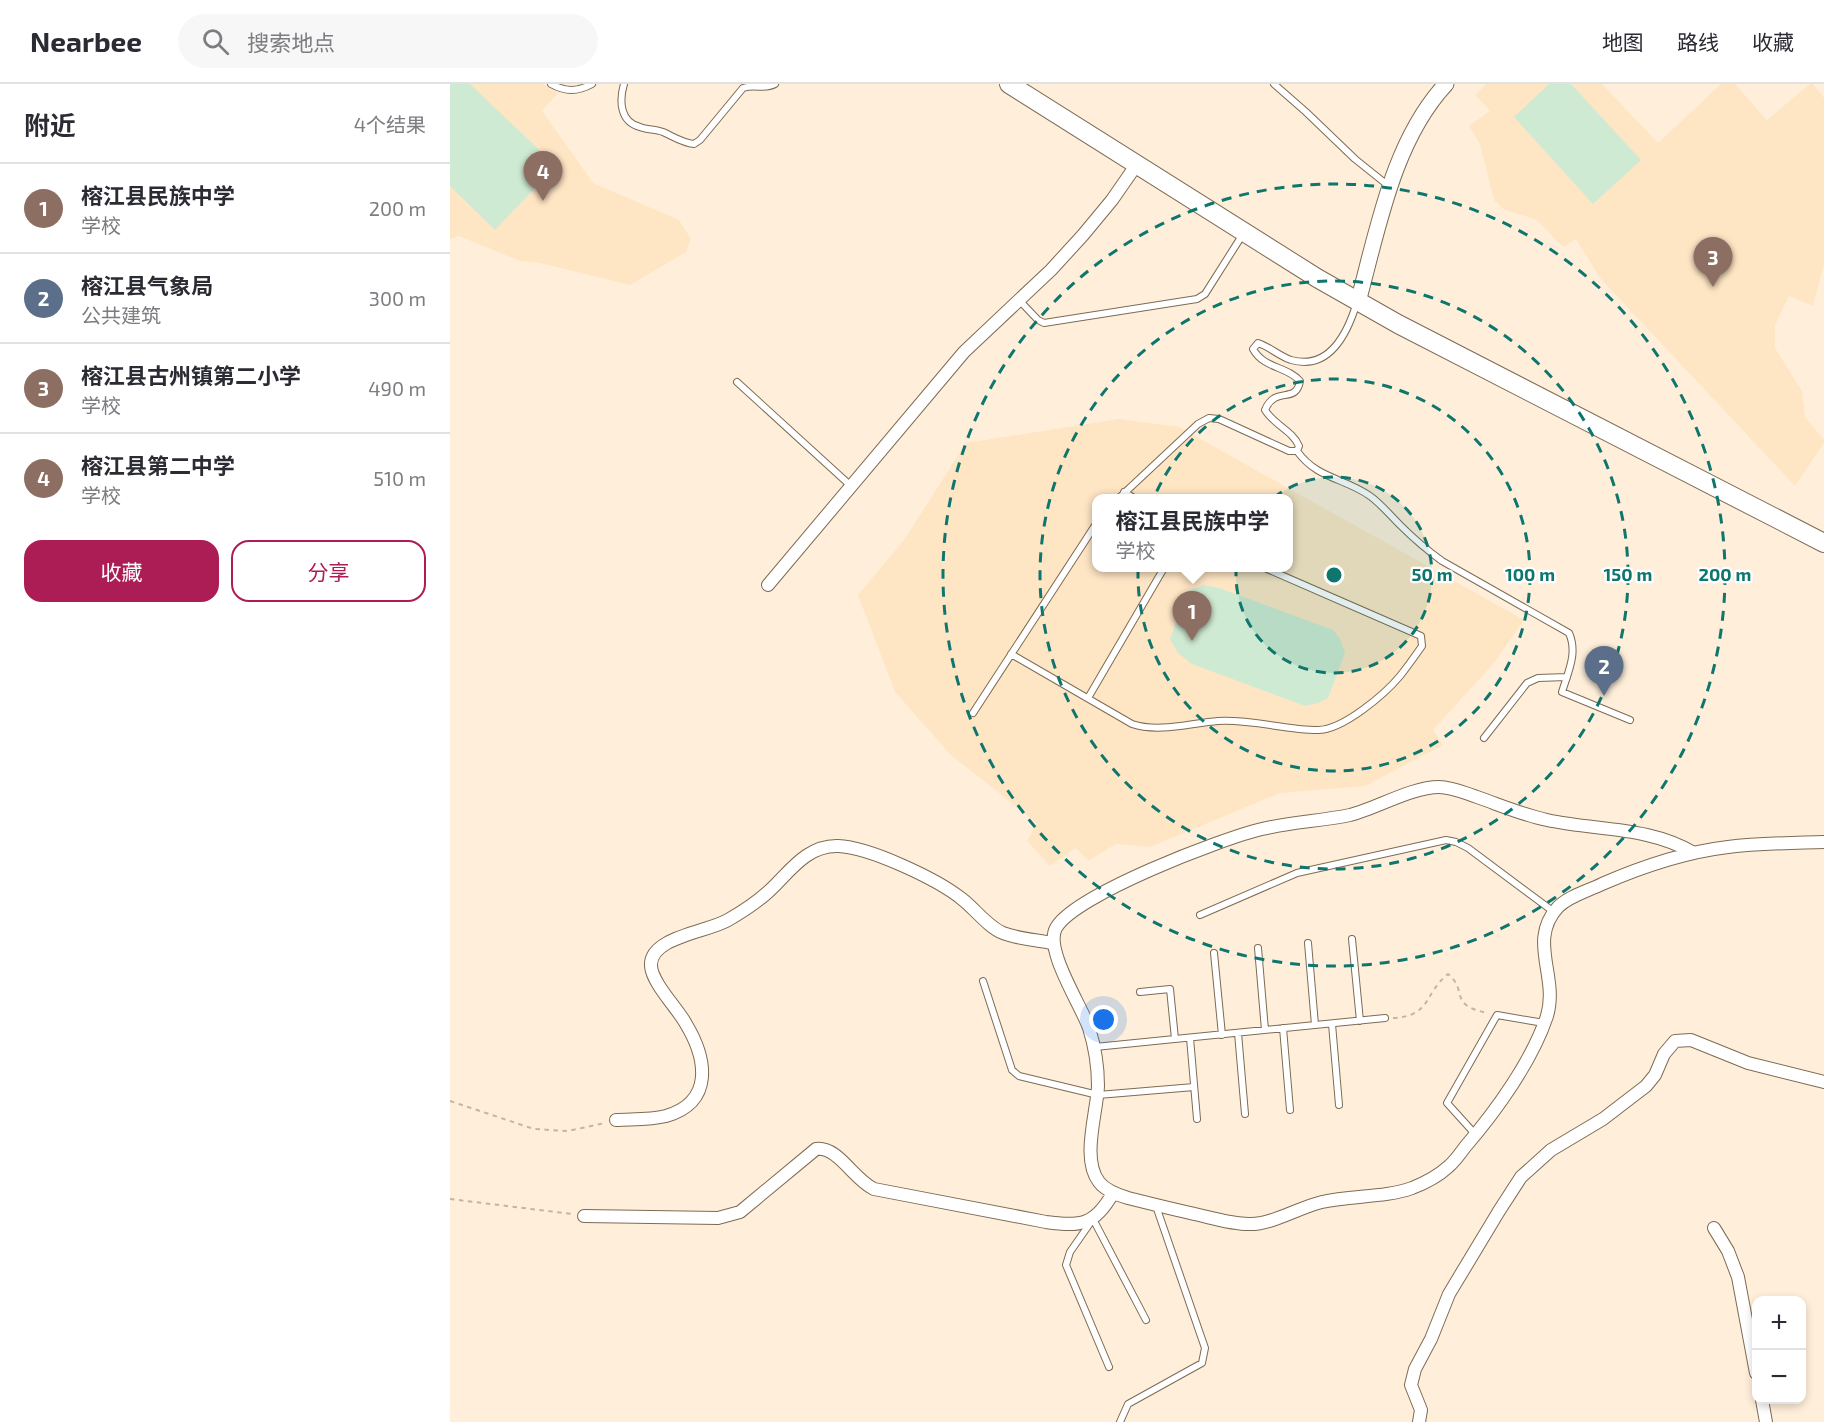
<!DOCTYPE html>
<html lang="zh">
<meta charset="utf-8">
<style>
body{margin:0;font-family:"Exo 2","Noto Sans SC",sans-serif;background:#f7f7f7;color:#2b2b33}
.controls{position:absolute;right:18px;bottom:18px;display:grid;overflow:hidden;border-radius:12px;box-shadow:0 3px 9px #0003}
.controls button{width:54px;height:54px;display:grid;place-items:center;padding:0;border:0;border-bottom:2px solid #e1e1e2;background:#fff;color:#2b2b33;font:30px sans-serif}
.you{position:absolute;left:654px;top:936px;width:21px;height:21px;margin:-15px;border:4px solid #fff;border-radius:50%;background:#1a73e8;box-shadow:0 0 0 9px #1a73e833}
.badge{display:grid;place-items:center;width:39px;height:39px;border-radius:50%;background:#ad1d55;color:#fff;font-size:20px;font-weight:700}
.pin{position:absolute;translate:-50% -50px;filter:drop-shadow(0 2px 3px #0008)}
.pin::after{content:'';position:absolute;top:32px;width:21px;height:18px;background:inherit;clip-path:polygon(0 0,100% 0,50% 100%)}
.popup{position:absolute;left:642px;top:410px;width:201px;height:78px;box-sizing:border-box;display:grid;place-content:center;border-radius:12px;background:#fff;filter:drop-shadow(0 2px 4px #0005);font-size:20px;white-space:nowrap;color:#7c7c81}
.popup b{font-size:22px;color:#2b2b33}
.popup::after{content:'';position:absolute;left:50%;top:100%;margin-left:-12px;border:12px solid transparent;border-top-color:#fff}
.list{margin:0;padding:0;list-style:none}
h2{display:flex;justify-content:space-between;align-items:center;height:78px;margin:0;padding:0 24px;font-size:26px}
h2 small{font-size:20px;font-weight:400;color:#7c7c81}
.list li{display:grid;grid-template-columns:39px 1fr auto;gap:18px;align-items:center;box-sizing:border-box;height:90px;padding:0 24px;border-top:2px solid #e1e1e2}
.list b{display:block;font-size:22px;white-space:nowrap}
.list p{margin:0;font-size:20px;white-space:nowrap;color:#7c7c81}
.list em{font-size:20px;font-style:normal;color:#7c7c81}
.actions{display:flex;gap:12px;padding:18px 24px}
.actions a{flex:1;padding:14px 0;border:2px solid #ad1d55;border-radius:18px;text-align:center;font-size:21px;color:#ad1d55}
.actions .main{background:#ad1d55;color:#fff}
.icon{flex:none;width:33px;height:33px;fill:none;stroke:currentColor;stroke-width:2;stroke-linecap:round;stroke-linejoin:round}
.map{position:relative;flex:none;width:1374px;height:1338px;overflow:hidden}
header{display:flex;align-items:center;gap:36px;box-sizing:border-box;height:84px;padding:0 30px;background:#fff;border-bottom:2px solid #e1e1e2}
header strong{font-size:28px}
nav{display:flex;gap:33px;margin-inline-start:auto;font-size:21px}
.search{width:420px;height:54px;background:#f7f7f7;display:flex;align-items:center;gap:15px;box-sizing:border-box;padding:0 21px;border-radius:33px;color:#7c7c81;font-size:22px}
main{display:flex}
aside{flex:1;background:#fff}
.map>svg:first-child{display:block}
.built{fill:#fee5c4;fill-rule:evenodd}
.green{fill:#cfead2}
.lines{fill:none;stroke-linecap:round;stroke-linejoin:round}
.service-casing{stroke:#7d6b54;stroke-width:8}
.minor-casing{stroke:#7d6b54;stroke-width:14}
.tertiary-casing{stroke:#7d6b54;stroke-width:17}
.secondary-casing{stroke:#7d6b54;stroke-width:20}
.path{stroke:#c3b5a4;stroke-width:2;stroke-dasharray:4.5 4.5;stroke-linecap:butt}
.service{stroke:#fff;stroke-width:6}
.minor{stroke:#fff;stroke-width:12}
.tertiary{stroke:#fff;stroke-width:15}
.secondary{stroke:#fff;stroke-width:18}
.ring{fill:none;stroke:#0f766e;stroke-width:3;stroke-dasharray:10 8}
.centre{fill:#0f766e;stroke:#fff;stroke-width:3}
.ring-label{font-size:18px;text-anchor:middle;font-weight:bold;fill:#0f766e;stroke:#fff;stroke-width:4.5;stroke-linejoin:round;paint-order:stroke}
</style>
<header>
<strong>Nearbee</strong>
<div class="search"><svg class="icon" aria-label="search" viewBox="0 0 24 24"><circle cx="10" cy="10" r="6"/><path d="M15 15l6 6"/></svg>搜索地点</div>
<nav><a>地图</a><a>路线</a><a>收藏</a></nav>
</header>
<main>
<aside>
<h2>附近<small>4个结果</small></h2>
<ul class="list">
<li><span class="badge" style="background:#8d6e63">1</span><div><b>榕江县民族中学</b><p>学校</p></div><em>200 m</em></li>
<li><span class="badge" style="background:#5c6f8a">2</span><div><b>榕江县气象局</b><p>公共建筑</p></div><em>300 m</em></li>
<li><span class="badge" style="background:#8d6e63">3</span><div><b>榕江县古州镇第二小学</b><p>学校</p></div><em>490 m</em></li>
<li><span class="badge" style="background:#8d6e63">4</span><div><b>榕江县第二中学</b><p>学校</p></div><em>510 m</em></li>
</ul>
<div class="actions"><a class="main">收藏</a><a>分享</a></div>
</aside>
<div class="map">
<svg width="1374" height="1338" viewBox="0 0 1374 1338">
<rect width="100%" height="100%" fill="#ffefda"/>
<path class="built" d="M0,0h92l16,9 -16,18 51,72 86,37 12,19 -5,13 -56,33 -90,-22 -20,-2 -61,-25 -9,3z
M1036,0h116l56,59 63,-59h14l32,36 43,-36h3l11,14v166l-11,42 -24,-10 -14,29v23l27,43 3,26 19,23v3l-29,43 -195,-208 -24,-39 -13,8 -26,-27 -34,-11 -9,-9 -14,-56 -11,-18 21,-15 -15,-16z
M669,335l60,8 345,193 -30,43 -61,67 10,15 -78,41 -85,7 -130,54 -34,-3 -28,17 -12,-13 -26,18 -23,-25 10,-18 -86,-68 -56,-63 -37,-97 46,-55 62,-97zM646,414h192v70h-192z"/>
<path class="green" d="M0,0h20l86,82 -61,64 -45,-44z
M1099,0h22l70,76 -48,44 -79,-87z
M753,501l16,3 114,42 7,9 5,14 -17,45 -10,5 -13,3 -113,-42 -14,-11 -8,-14 18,-48z"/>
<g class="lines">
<g class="service-casing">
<path id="service" d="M101,0c15,8 26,8 41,0
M174,0c-5,17 -4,38 16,43 7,3 15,2 23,5 11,5 20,11 31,12l6,-4 43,-52c12,-4 22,2 32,-4
M824,0l32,28 49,47 35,28
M569,216l19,20 6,3 153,-24 8,-5 38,-60
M287,298l114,104
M847,367c20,28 48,27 73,45 11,8 20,19 30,29 13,13 27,25 42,36l127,72c9,20 -1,39 -7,59l68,28
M674,408l10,6
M669,414l79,-74 11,-6 10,1 70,32h8l2,-5c-7,-16 -25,-21 -34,-36 10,-25 31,-5 35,-29 -13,-15 -36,-12 -47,-32l5,-6c12,4 21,13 33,17 39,11 57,-28 66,-58
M561,570l121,70c27,9 59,-1 86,-3 34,-2 67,9 100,9 25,0 67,-36 82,-54 8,-10 15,-20 22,-30l-1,-10 -156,-68
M638,614l76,-130
M523,629l123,-189
M1034,654l43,-55 11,-5 29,-1
M750,831l97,-42 149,-33 10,2 12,6 86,64
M902,855l8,82
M858,859l7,82
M808,864l7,82
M764,869l8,82
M533,897l29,89 7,6 79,19 96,-8
M690,908l30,-3 5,50
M882,940l7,81
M833,944l7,82
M788,949l7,81
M740,954l7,81
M645,963l290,-29
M1025,1050l-28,-31 50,-88 47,8
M659,1283l-43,-102 4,-13 23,-33 53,101
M670,1338l8,-18 74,-41 3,-15 -49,-142"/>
</g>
<g class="minor-casing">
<path id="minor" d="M318,501l196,-233 87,-82 32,-35 29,-35 25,-36
M1244,769c-46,-27 -96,-22 -147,-33 -24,-5 -47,-15 -70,-23 -12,-4 -25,-10 -38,-10 -27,0 -62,21 -89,28 -29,6 -59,7 -88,14 -39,9 -188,66 -206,99 -12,21 25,77 33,100 6,19 9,38 9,58 -1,27 -17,73 1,96 7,9 19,13 29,16 24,6 48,12 71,17 17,4 33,9 50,9 22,1 51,-17 73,-22 30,-7 62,-4 90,-14 13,-5 25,-11 36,-21 6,-5 12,-13 17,-20 31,-36 67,-86 82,-131 12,-40 -20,-75 11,-109 11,-11 30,-16 44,-23 39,-17 84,-32 126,-37 32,-4 64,-4 96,-5
M166,1036c17,-1 34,0 50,-4 48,-14 41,-57 20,-92 -8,-15 -34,-41 -35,-58 -2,-29 57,-34 77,-46 14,-8 28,-17 40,-28 21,-19 38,-47 70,-46 31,1 99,33 124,53 13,10 26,28 41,34 15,6 34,7 49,10
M134,1132l134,2 22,-6 76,-63c22,-3 37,30 58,40l172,33c35,5 49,3 67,-29
M1264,1144l14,23 10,26 18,96
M1312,1316l4,22
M969,1338l2,-12 -10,-25 4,-16 16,-30 18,-45 50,-83 22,-34 30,-27 52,-31 43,-33 9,-11 9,-21 11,-13 16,-1 57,23 76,19"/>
</g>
<g class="tertiary-casing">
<path id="tertiary" d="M908,218c20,-73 35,-161 88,-218"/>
</g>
<g class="secondary-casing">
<path id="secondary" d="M559,0l308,194 81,46 426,219"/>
</g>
<path class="path" d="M943,934c39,-2 30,-24 55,-44 21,17 -1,31 40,39
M0,1017l84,28 34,2 37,-8
M0,1115l122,15"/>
<use href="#service" class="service"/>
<use href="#minor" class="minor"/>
<use href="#tertiary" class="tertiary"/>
<use href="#secondary" class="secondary"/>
</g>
<circle cx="884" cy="491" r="98" fill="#0f766e" fill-opacity=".12"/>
<g class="ring">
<circle cx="884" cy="491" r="98"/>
<circle cx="884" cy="491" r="196"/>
<circle cx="884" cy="491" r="294"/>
<circle cx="884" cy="491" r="391"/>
</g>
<circle cx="884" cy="491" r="9" class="centre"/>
<g class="ring-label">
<text x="982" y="497">50 m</text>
<text x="1080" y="497">100 m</text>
<text x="1178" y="497">150 m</text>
<text x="1275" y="497">200 m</text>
</g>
</svg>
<div class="controls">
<button>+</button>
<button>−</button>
</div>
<div class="you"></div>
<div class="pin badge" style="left:742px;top:557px;background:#8d6e63">1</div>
<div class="popup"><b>榕江县民族中学</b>学校</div>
<div class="pin badge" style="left:1154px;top:612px;background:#5c6f8a">2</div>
<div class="pin badge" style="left:1263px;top:203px;background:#8d6e63">3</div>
<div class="pin badge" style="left:93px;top:117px;background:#8d6e63">4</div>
</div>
</main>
